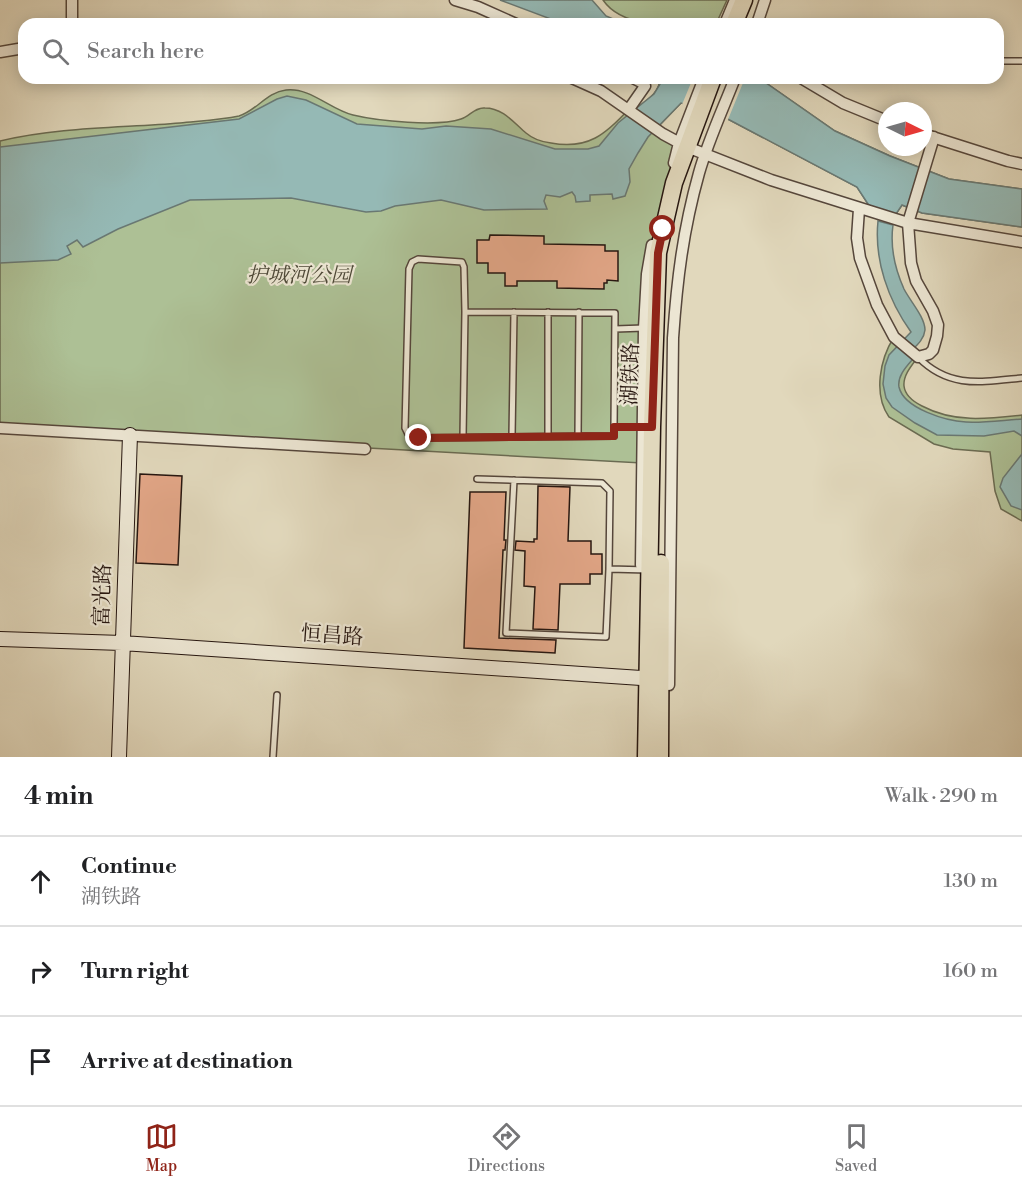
<!DOCTYPE html>
<meta charset="utf-8">
<style>
body{margin:0;font-family:"Libre Bodoni","Noto Serif SC",serif;background:#f6f6f6;color:#202124}
.compass{position:absolute;left:878px;top:102px;width:54px;height:54px;border-radius:50%;background:#fff;box-shadow:0 3px 15px #0003;rotate:95deg}
.stop{position:absolute;width:18px;height:18px;margin:-14px;border:4px solid #8f2418;border-radius:50%;background:#fff}
.stop.end{background:#8f2418;border-color:#fff;box-shadow:0 2px 6px #0008}
.list{margin:0;padding:0;list-style:none}
h2{display:flex;justify-content:space-between;align-items:center;height:78px;margin:0;padding:0 24px;font-size:26px}
h2 small{font-size:20px;font-weight:400;color:#757577}
.list li{display:grid;grid-template-columns:39px 1fr auto;gap:18px;align-items:center;box-sizing:border-box;height:90px;padding:0 24px;border-top:2px solid #e0e0e0}
.list b{display:block;font-size:22px;white-space:nowrap}
.list p{margin:0;font-size:20px;white-space:nowrap;color:#757577}
.list em{font-size:20px;font-style:normal;color:#757577}
.icon{flex:none;width:33px;height:33px;fill:none;stroke:currentColor;stroke-width:2;stroke-linecap:round;stroke-linejoin:round}
.map{position:relative;flex:none;width:1022px;height:757px;overflow:hidden}
.search{position:absolute;background:#fff;box-shadow:0 3px 15px #0003;left:18px;right:18px;top:18px;height:66px;display:flex;align-items:center;gap:15px;box-sizing:border-box;padding:0 21px;border-radius:18px;color:#757577;font-size:22px}
.sheet{height:348px;background:#fff}
nav{display:flex;justify-content:space-around;align-items:center;box-sizing:border-box;height:84px;border-top:2px solid #e0e0e0;background:#fff;font-size:16px;color:#757577}
nav a{display:grid;justify-items:center;gap:3px}
nav .on{color:#8f2418}
.map>svg:first-child{display:block}
.green{fill:#adc095;stroke:#6a6b52;stroke-width:1.5}
.water{fill:#95b9b5;stroke:#697873;stroke-width:1.5}
.pier{fill:#e1d8bc}
.building{fill:#e2a687;stroke:#261610;stroke-width:1.5}
.lines{fill:none;stroke-linecap:round;stroke-linejoin:round}
.lane-casing{stroke:#55463b;stroke-width:8}
.street-casing{stroke:#55463b;stroke-width:13}
.secondary-casing{stroke:#261610;stroke-width:16}
.primary-casing{stroke:#261610;stroke-width:19}
.lane{stroke:#ece6d3;stroke-width:5}
.street{stroke:#ece6d3;stroke-width:10}
.secondary{stroke:#ece6d3;stroke-width:14}
.primary{stroke:#e1d8bc;stroke-width:16}
.route{stroke:#8f2418;stroke-width:8}
.labels{text-anchor:middle;dominant-baseline:central;stroke-width:4.5;stroke-linejoin:round;paint-order:stroke}
.park-label{font-size:21px;font-style:italic;fill:#4e4938;stroke:#ece6d3}
.street-label{font-size:21px;fill:#261610;stroke:#ece6d3}
</style>
<div class="map">
<svg width="1022" height="757" viewBox="0 0 1022 757">
<rect width="100%" height="100%" fill="#e1d8bc"/>
<filter id="stains"><feTurbulence type="fractalNoise" baseFrequency=".00333" numOctaves="4"/><feColorMatrix values="0 0 0 0 .2 0 0 0 0 .09 0 0 0 0 .02 0 0 0 .5 -.17"/></filter>
<radialGradient id="worn" r=".72"><stop offset=".6" stop-color="#630" stop-opacity="0"/><stop offset="1" stop-color="#630" stop-opacity=".3"/></radialGradient>
<path class="green" d="M603,0h124l-11,24c-34,0 -91,8 -113,-24z
M660,78h99l76,53 55,25 59,23 73,10v38l-100,-14 -20,-8 -6,9 -26,-7 -13,-20 -133,-70 -43,-14 -25,26 23,14 -29,109 -8,211 -642,-35v-287c59,-14 120,-13 180,-18 19,-2 40,-3 59,-7 17,-5 28,-24 47,-26 24,-3 45,20 67,25 25,6 85,12 108,4 9,-3 14,-12 24,-11 18,0 29,15 41,25 7,6 16,9 25,10 37,7 55,-9 78,-34l4,2c11,-9 27,-17 27,-33z
M894,337l24,20c-6,8 -15,18 -14,29 1,9 10,16 18,20 32,17 65,13 100,9v106l-21,-12 -6,-18 -5,-39 -37,-3 -19,-5 -45,-27c-16,-23 -9,-58 5,-80z"/>
<path class="water" d="M500,0h92l14,16 19,8h-61z
M660,78h99l76,53 55,25 59,23 73,10v38l-100,-14 -20,-8 -6,9 -26,-7 -13,-20 -133,-70 -43,-14 -33,34 -10,16 -9,16 1,13 -5,14 -12,3 -1,-5 -22,1v6l-14,1 -1,-6 -3,-4 -12,5 -14,-2 -2,6 3,8 -63,1 -43,-10 -46,6 -14,5 -15,1 -75,-14 -101,2 -72,29 -35,18 -6,-7 -10,6 4,8 -13,6 -58,3v-116l239,-28 38,-20 10,-3 19,4 51,24 65,5 24,-3 45,3 64,20h33l11,-3 19,-23 36,-29 6,-10z
M878,221l15,4c-3,22 2,44 11,64 6,12 21,28 21,41 -1,10 -9,16 -16,23l4,6c-6,7 -16,17 -14,28 5,22 48,34 67,35 18,1 38,-2 56,-3v17l-8,-5 -30,5 -47,-1 -22,-12 -23,-16 -6,-9 -3,-14 2,-18 4,-11 22,-23c-23,-32 -37,-72 -33,-111z
M1022,454v56l-11,-4 -11,-19 3,-9z"/>
<path class="pier" d="M693,78h52l-18,44 -46,-15z"/>
<path class="building" d="M490,235l54,1v8l61,1v6h13v30l-11,-1v3h-3v6l-47,-1v-7h-40v5h-12v-13h-17v-10h-11v-23h12z
M140,474l42,2 -4,89 -42,-2z
M538,486l32,1 -2,54h23v13h11v20h-12v10h-30l-2,46 -25,-1 2,-42 -11,-1 1,-35 -10,-1 1,-9 18,1v-3h3z
M470,492h36l-2,48h2l-1,10h-2l-4,88 57,2 -1,13 -91,-5z"/>
<g class="lines">
<g class="lane-casing">
<path id="lane" d="M1004,61h18
M465,312l-1,-45 -2,-5 -44,-3 -6,3 -3,7 -4,159 3,6 11,4 195,-2v-9
M548,312v124
M615,329l29,-1
M918,357c31,32 64,25 104,21
M512,436l2,-124
M578,436l1,-124
M463,437l2,-125 150,1 -1,114h30
M477,479l125,4 8,8 -1,78 39,1
M514,480l-8,153 100,4 3,-68
M273,757l4,-62"/>
</g>
<g class="street-casing">
<path id="street" d="M72,0v24
M455,0l23,7 38,17
M725,24l10,-24
M757,24l8,-24
M0,52l24,-4
M572,78l29,13 62,43 24,13 84,33 137,43 114,19
M801,78l42,25 44,18
M629,109l16,-23 -2,-3 -10,-5
M923,134l85,27 14,3
M674,163l5,-20 25,-65
M859,209l-2,29 3,20 17,47 17,32 24,20 11,-3 4,-4 4,-14 1,-11 -5,-14 -17,-30 -5,-18 -3,-40 26,-86
M0,428l365,21
M641,565l3,-237 3,-54 5,-29
M669,685l4,-347c4,-58 10,-108 26,-165 9,-32 24,-64 36,-95"/>
</g>
<g class="secondary-casing">
<path id="secondary" d="M0,639l122,4 534,36
M119,757l11,-322"/>
</g>
<g class="primary-casing">
<path id="primary" d="M734,24l10,-24
M646,757l6,-330 6,-174 16,-70 39,-105
M660,757l1,-194"/>
</g>
<use href="#lane" class="lane"/>
<use href="#street" class="street"/>
<use href="#secondary" class="secondary"/>
<use href="#primary" class="primary"/>
</g>
<g class="lines">
<path class="route" d="M419,438l195,-2v-9h38l6,-174 5,-24"/>
</g>
<g class="labels">
<g class="park-label">
<text x="299" y="276">护城河公园</text>
</g>
<g class="street-label">
<text transform="translate(631 374) rotate(-88)">湖铁路</text>
<text transform="translate(103 595) rotate(-88)">富光路</text>
<text transform="translate(332 636) rotate(4)">恒昌路</text>
</g>
</g>
<rect width="100%" height="100%" filter="url(#stains)"/>
<rect width="100%" height="100%" fill="url(#worn)"/>
</svg>
<svg class="compass" viewBox="-18 -18 36 36"><path d="M0-13l5 13h-10z" fill="#e53935"/><path d="M0 13l5-13h-10z" fill="#757577"/></svg>
<div class="stop" style="left:663px;top:229px"></div>
<div class="stop end" style="left:419px;top:438px"></div>
<div class="search"><svg class="icon" aria-label="search" viewBox="0 0 24 24"><circle cx="10" cy="10" r="6"/><path d="M15 15l6 6"/></svg>Search here</div>
</div>
<section class="sheet">
<h2>4 min<small>Walk · 290 m</small></h2>
<ul class="list">
<li><svg class="icon" aria-label="ahead" viewBox="0 0 24 24"><path d="M12 20V5M6 11l6-6 6 6"/></svg><div><b>Continue</b><p>湖铁路</p></div><em>130 m</em></li>
<li><svg class="icon" aria-label="right" viewBox="0 0 24 24"><path d="M7 20v-9h11M14 6l5 5-5 5"/></svg><div><b>Turn right</b></div><em>160 m</em></li>
<li><svg class="icon" aria-label="arrive" viewBox="0 0 24 24"><path d="M6 21V4h12l-3 4 3 4H6"/></svg><div><b>Arrive at destination</b></div></li>
</ul>
</section>
<nav>
<a class="on"><svg class="icon" aria-label="map" viewBox="0 0 24 24"><path d="M3 6l6-2 6 2 6-2v14l-6 2-6-2-6 2zM9 4v14M15 6v14"/></svg>Map</a>
<a><svg class="icon" aria-label="directions" viewBox="0 0 24 24"><path d="M12 3l9 9-9 9-9-9zM9 14v-3h6M13 9l2 2-2 2"/></svg>Directions</a>
<a><svg class="icon" aria-label="saved" viewBox="0 0 24 24"><path d="M7 4h10v16l-5-4-5 4z"/></svg>Saved</a>
</nav>
